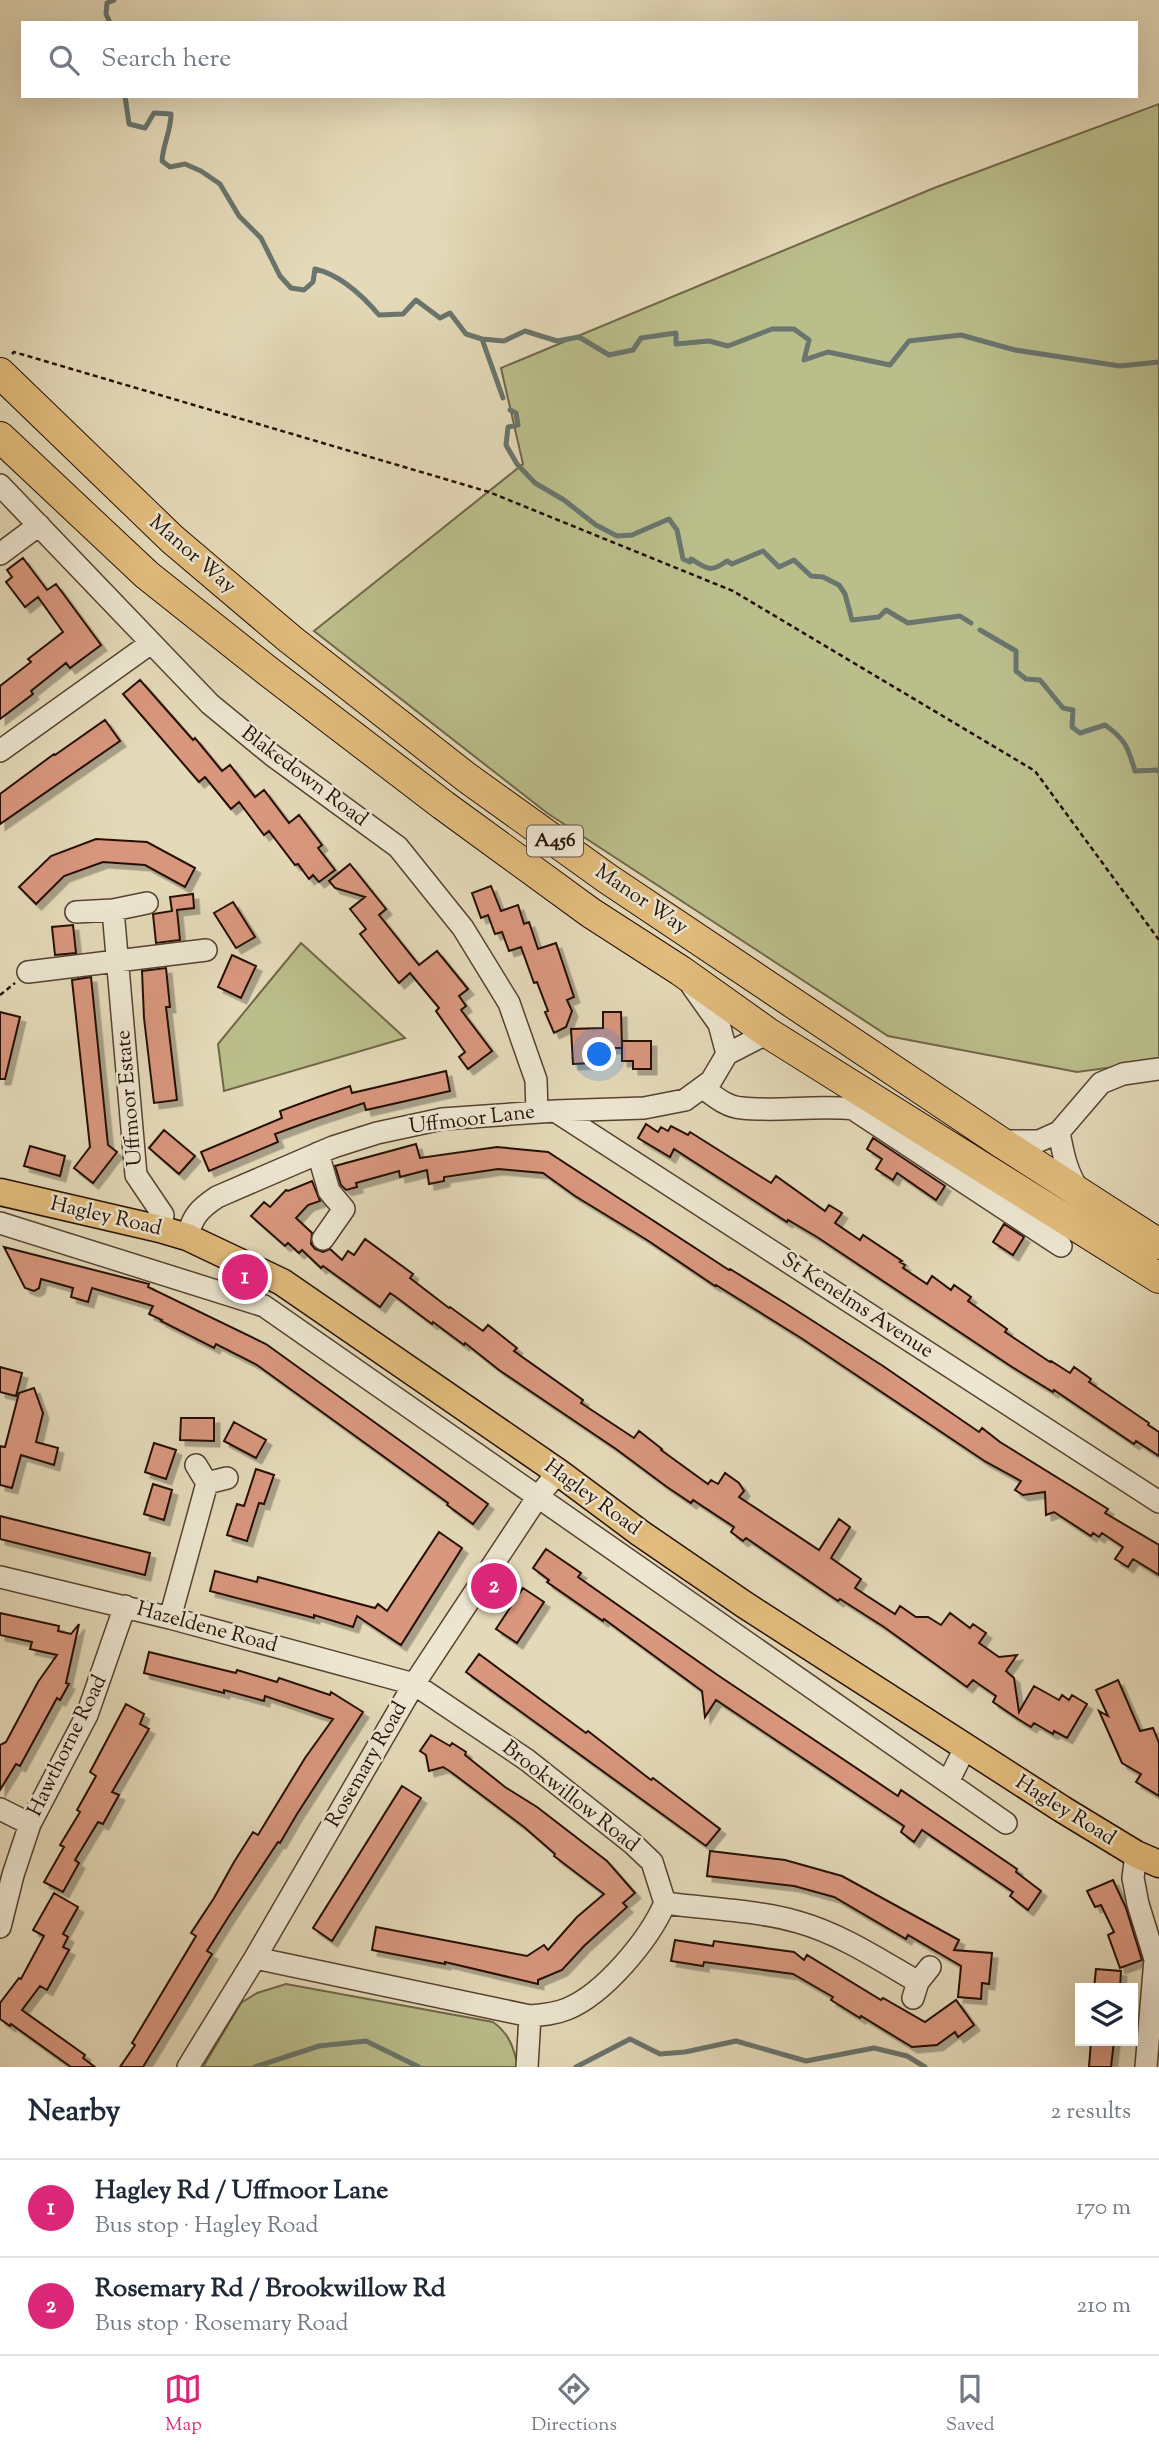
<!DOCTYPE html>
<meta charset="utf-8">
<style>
body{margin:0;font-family:"Sorts Mill Goudy",serif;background:#f6f6f7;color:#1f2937}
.controls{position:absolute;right:21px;bottom:21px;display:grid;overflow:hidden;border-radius:0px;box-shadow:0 7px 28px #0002}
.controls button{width:63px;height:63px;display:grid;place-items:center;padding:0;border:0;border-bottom:2px solid #e0e1e3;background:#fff;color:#1f2937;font:35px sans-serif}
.you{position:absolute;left:600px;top:1055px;width:24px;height:24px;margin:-18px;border:5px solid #fff;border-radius:50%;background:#1a73e8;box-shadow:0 0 0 10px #1a73e833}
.badge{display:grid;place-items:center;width:46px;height:46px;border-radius:50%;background:#db2777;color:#fff;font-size:23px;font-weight:700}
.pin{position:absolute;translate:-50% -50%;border:4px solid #fff;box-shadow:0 2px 7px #0006}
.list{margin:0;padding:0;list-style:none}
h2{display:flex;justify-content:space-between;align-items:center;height:91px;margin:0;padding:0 28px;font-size:30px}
h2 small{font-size:23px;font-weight:400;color:#747a83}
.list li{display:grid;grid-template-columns:46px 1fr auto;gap:21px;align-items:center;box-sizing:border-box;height:98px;padding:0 28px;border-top:2px solid #e0e1e3}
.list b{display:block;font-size:26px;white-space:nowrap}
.list p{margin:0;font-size:23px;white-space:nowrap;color:#747a83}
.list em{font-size:23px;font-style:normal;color:#747a83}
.icon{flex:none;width:38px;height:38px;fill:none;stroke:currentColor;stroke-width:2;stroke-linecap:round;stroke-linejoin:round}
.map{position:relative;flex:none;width:1159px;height:2067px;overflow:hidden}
.search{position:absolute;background:#fff;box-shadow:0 7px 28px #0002;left:21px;right:21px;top:21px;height:77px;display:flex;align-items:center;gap:18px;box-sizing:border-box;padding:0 24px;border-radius:0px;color:#747a83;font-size:26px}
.sheet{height:287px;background:#fff}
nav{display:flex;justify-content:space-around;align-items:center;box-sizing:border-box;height:98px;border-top:2px solid #e0e1e3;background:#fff;font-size:19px;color:#747a83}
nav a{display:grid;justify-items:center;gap:4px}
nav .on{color:#db2777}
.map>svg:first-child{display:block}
.green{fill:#babe8b;stroke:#706747;stroke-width:2}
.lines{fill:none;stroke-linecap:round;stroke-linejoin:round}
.stream{stroke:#69756d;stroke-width:5}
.building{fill:#d9977e;stroke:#251003;stroke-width:2;filter:url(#shadow)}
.minor-casing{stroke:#554230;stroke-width:24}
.major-casing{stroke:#251003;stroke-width:29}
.highway-casing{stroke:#251003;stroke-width:32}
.path{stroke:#251003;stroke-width:2.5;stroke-dasharray:5 3.5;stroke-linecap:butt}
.minor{stroke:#ede6d1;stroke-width:21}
.major{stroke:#e2bc7c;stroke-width:26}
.highway{stroke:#e2bc7c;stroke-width:30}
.labels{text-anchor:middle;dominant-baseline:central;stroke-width:5;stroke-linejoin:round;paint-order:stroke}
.shield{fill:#ede6d1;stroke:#615041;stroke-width:2}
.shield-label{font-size:19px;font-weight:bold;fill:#251003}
.street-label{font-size:21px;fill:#251003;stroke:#ede6d1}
</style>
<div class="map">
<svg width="1159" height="2067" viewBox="0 0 1159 2067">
<defs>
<filter id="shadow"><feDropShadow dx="5.5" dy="5.5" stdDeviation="0" flood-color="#0004"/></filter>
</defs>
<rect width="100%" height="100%" fill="#e4d9b8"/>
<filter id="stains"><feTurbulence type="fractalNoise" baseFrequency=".00286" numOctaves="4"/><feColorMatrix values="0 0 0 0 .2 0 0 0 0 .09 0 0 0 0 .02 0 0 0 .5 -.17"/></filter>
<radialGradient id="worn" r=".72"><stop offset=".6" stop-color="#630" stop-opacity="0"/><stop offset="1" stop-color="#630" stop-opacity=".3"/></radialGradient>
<path class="green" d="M1159,104v957l-82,11 -189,-36 -341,-223 -233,-182 209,-167 -22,-96 433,-180z
M301,943l104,95 -181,53 -6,-47z
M286,1984l207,38c16,11 21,26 25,45h-315l38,-64 16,-10z"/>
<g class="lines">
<path class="stream" d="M110,23l-4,-9 1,-11 7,-3
M125,96l4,28 16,4 9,-15 17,1c0,17 -8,30 -9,47l8,6 15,-3 16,7 19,13 19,32 22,22 19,38 11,12 13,2 9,-8 2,-13c26,6 47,26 64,46l24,-1 13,-14 24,18 10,-5 16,21 16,5 22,2 21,-10 32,10 22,-4 30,18 24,-5 8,-12 35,-5v11l33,-3 19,5 44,-17h22l15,11 -5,20 24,-8 62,13 19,-24 52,-6 54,15 105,16 39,-4
M482,339l21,59
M510,410l6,3 2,12 -10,2 -2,18 11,19 18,19 29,17 32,25 21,11 15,-1 37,-16 8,11 6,29 7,3 1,-3c17,10 19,14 36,2l5,3 31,-13 16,16 15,-7 17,16 12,1 16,8 6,9 7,26 27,-3 7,-7 22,13 52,-7 11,7
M980,630l36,21v20l10,8 14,1 23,28 10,2 -1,17 8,6 25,-8c20,14 23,22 30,46l23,-1 1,2
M255,2067l64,-21 47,-5 53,26
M576,2067l54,-28 30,15 25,-2 51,-11 70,20 68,-13 33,8 18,11"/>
</g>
<path class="building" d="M23,558l24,32 9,-6 45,61 -31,23 -4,-5 -35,28 2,3 -33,25v-33l31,-24 -3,-3 35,-27 -25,-35 -13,10 -19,-25 6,-5 -5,-7z
M140,680l53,60 2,-2 27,33 8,-6 25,32 9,-7 25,33 10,-8 23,30 -4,3 17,22 -16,12 -6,-7 -4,4 -11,-15 -3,1 -26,-34 -5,4 -25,-33 -8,7 -26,-32 -6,5 -76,-88z
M105,720l15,21 -120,83v-30l54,-40 1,1z
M96,839l51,3 48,26 -10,19 -40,-22 -42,-3 -39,14 -28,28 -17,-17 32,-31z
M350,864l36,45 -7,6 40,50 18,-14 31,38 -9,7 7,10 -5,4 31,41 -24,18 -9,-12 6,-5 -29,-41 3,-3 -29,-35 -11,10 -39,-49 6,-5 -16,-20 15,-12 -30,-9 -6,-7z
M491,886l10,25 17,-6 6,19 5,-2 9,27 18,-6 18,54 -7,3 5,11 -6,16 -12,6 -9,-21 3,-1 -11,-29 -3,1 -13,-36 -12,4 -7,-19 -7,2 -7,-19 -7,3 -9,-25z
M193,894l1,14 -17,2 3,30 -24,3 -3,-29 19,-3 -2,-14z
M233,902l22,35 -19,11 -22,-35z
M73,925l3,28 -21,2 -3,-28z
M232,955l24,11 -15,32 -23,-11z
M166,968l4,39h-4l11,93 -23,3 -10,-85 -2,-47z
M91,977l17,168 9,7 -24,31 -19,-15 16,-21 -18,-167z
M0,1012l20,5 -15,62h-5z
M603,1012h18l1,36h-28v15l-21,1 -2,-35 32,-1z
M622,1041h29v28h-18v-8h-11z
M446,1071l4,20 -84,19 -2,-7 -51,17 -38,14 3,8 -69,29 -8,-19 81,-34 -2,-7 38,-14 32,-11 2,7z
M646,1124l12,8 3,-5 7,4 3,-5 17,9 2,-3 81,51 5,-7 49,35 4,-6 13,8 -7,10 25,17 3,-5 39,26 -2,1 5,3 -2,3 24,16 5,-8 19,14 3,-5 17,12 -3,4 39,28 -2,3 45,30 1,-1 19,12 4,-6 17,12 -2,3 60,41 -1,2 11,7v24l-23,-15 -2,3 -80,-54 -1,2 -41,-25 -195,-130 -29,-17 -1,2 -113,-73 -4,8 -32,-19z
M164,1130l31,26 -16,18 -30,-26z
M873,1138l72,48 -9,14 -39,-27 -4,7 -17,-11 6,-10 -15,-10z
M416,1144l4,14 77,-11 51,5 181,118 1,-1 55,34 98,63 96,66 3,-4 18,14 108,67 -3,4 54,32v30l-26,-16 -5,8 -13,-8 8,-12 -21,-14 -3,4 -6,-4 -2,3 -37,-24 -8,3 -1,-23 -22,3 -8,-5 6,-9 -35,-19 -185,-124 -85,-53 -1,1 -68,-46 -72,-44 -32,-23 -45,-4 -54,8v4l-15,3 -2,-14 -27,7 -1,-6 -43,12 1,4 -11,3 -5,-5 -6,-19z
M30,1146l35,10 -5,20 -36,-10z
M312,1181l8,20 -12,4 -12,13 16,15 -1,11 4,5 8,3 7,-3 12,11 6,-9 6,4 11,-16 48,35 -3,4 39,30 1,-1 33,24 5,-6 29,23 -3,3 69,49 -2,3 53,35 5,-7 23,18 -1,1 47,34 3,-4 7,4 7,-11 14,10 5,8 -5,6 80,53 20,-31 11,8 -19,31 30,21 -6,9 40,26 5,-8 16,11h12l13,8 9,-12 20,15 3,-4 13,9 -7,10 20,14 18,-2 -11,16 8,7 5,34 15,-26 25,14 3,-5 7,5 3,-5 15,9 -20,34 -13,-7 -1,3 -19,-11 -3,4 -13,-8 -25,-17 3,-6 -23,-16 -6,7 -83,-60 -44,-28 -2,2 -92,-63 -3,3 -12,-9 3,-5 -41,-27 -2,3 -24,-16 -51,-38 -117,-79 -34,-27 -1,2 -31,-23 -1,2 -36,-27 -6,-4 -10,14 -57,-41 -2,2 -19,-18 -3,3 -11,-10 -3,3 -34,-30 13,-14 6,5 16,-17 2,1z
M1004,1224l20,13 -11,18 -20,-13z
M4,1247l145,37 -1,3 118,57 222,160 -15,20 -26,-19 1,-2 -191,-138 -41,-21 -2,4 -53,-27 1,-1 -13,-6 4,-8 -61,-18 -4,14 -17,-5 2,-9 -32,-9 -2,9 -5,3 -9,-3z
M0,1367l22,6 -6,23 -16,-4z
M34,1388l9,25 -7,29 22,6 -4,17 -33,-10 -9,33 -12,-3v-39l5,1 14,-54z
M181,1418h33v23l-34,-1z
M234,1422l32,18 -10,18 -32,-17z
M154,1443l22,7 -10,29 -21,-7z
M256,1469l18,6 -10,29 -5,-1 -12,38 -20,-6 10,-31 7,2z
M153,1484l19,6 -8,30 -20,-6z
M0,1516l150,37 -5,22 -145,-36z
M439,1532l23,16 -61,97 -44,-29 -4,11 -39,-12v3l-104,-27 5,-20 42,11 1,-5 117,31 3,-4 9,7z
M546,1549l35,24 -3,4 141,99 179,120 3,-6 116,79 -1,3 25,19 -13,19 -18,-14 3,-4 -91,-62 -8,12 -13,-10 3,-6 -188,-126 -11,17 -3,-26 -98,-72 -1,2 -56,-39 2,-2 -16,-12z
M523,1588l21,14 -27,41 -21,-14z
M0,1613l59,13 -1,5 13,3 8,-10 -13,59 3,1 -9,16 -3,-2 -37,68 -4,-2 -16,26v-45l6,-3 32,-60 19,-27 -27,-6 2,-7 -32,-7z
M149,1652l87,21 1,-3 40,12 2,-4 51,17 1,-3 32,20 -66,102 -17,29 -2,-1 -49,74 -22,35 5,3 -69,113h-23l15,-22 -3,-2 64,-107 -5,-3 23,-35 20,-36 19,-30 5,3 47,-77 28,-39 -68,-23 -1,5 -40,-11v3l-80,-20z
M479,1654l107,79 2,-2 63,49 2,-2 67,51 -14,17 -240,-174z
M1118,1680l22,51 13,-3 6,15v53l-23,-14 5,-8 -19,-11 -23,-52 9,5 -12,-26z
M126,1704l18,10 -4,10 9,5 -37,63 7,3 -16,29 -5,-2 -23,38 4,3 -16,29 -19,-10 20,-35 -4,-2 20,-33 -3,-2 19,-34 -6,-4z
M431,1735l19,11 2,-3 14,9 -1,3 40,32 32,20 70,54 28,32 -12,10 4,4 -43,39 -22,24 -24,10v4l-93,-22v2l-73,-14 4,-23 151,29 17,-11 4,5 29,-33 27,-23 -50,-38 1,-2 -31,-27 -73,-55 -8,-5 -14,4 -3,-16 -6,-4z
M402,1786l19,12 -89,143 -19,-13z
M710,1851l75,9 57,16 117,64 -5,10 38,3 -3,31 -7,-1 -1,16 -23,-2 3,-31 -53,-31 -2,4 -72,-42 -40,-11 -87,-10z
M1113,1880l13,28 16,52 -22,8 -12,-33 6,-3 -13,-27 -6,2 -8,-16z
M54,1893l24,14 -15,27 5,3 -5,10 6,3 -22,40 -7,-4 -18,24 63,45 -2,3 12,9h-24l-60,-43 -1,2 -10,-7v-16l19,-25 2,1 23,-43 -11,-6z
M675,1940l38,6 1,-5 80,11 10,8 3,-5 74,45 2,-2 42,24 31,-22 18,25 -16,12 -3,-5 -18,13 -25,2 -51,-31 -1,2 -29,-18 2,-3 -40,-23 -89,-12 -1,4 -32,-5z
M1096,1969l25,2 -1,17h-26z
M1091,2041h23l-3,26h-22z"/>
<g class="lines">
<g class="minor-casing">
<path id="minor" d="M0,485l210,219 62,51 126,92 65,81 46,75 27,77 1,32
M0,554l39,-29
M0,751l151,-108
M113,910l23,265 27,40 -3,14
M76,912l37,-2 34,-7
M28,972l178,-22
M692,986l27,38 8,30
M703,1088c12,9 24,19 39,20 36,4 74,-3 111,1l208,137
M555,1111l604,391
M1059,1132c4,22 8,42 21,60
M999,1141h40l20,-9 42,-49 22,-9 36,-5
M318,1153l11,38 15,18 -21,30
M0,1223l264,83 742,517
M187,1237c6,-21 12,-28 30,-40l116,-50 44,-14 65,-14 113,-8 89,-3 41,-8 26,-19 16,-27 41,-21
M196,1465l11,18 20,-5
M0,1577l170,41 244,66 113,76 105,83 20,19 13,41c-16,37 -61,91 -98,106 -12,5 -24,6 -37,7l-275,-58
M170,1618l37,-135
M948,1782l17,-34
M0,1809l30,15
M1136,1854l-3,24 5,26 17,55 -9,108
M665,1903c43,6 91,7 133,19 43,12 82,38 120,60
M0,1927l13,-52 17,-51 57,-109 38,-109
M913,1998l5,-16 12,-15
M188,2067l67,-109 159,-274 123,-186 21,-26
M527,2067l3,-51"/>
</g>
<g class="major-casing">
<path id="major" d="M0,1192l160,37 27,8 95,45 276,190 82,61 105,72 317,204 74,45 23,10"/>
</g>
<g class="highway-casing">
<path id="highway" d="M0,373l172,166 118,100 176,138 142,102 391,262 160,103
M0,437l147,138 122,97 174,133 148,108 90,58 87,62 391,245"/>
</g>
<path class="path" d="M12,354l2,-2 475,140 244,99 302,180 124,169
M0,995l15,-12"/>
<use href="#minor" class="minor"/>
<use href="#major" class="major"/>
<use href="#highway" class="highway"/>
</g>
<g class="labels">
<rect class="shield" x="527" y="825.5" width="56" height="31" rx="5"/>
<g class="shield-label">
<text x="555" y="841">A456</text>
</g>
<g class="street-label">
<text transform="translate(192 555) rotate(41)">Manor Way</text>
<text transform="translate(304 777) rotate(37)">Blakedown Road</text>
<text transform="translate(641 900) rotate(34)">Manor Way</text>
<text transform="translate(130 1098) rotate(-95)">Uffmoor Estate</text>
<text transform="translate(472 1120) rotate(-7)">Uffmoor Lane</text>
<text transform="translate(106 1217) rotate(13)">Hagley Road</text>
<text transform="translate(857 1306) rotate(33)">St Kenelms Avenue</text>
<text transform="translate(592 1498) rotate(36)">Hagley Road</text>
<text transform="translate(207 1628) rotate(15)">Hazeldene Road</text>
<text transform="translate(68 1746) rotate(-64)">Hawthorne Road</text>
<text transform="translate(367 1765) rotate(-60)">Rosemary Road</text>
<text transform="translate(570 1797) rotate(38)">Brookwillow Road</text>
<text transform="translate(1065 1811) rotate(32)">Hagley Road</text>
</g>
</g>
<rect width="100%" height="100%" filter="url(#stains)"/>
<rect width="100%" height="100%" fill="url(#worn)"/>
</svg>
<div class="controls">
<button><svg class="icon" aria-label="layers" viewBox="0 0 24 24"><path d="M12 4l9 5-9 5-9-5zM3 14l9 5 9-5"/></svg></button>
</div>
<div class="you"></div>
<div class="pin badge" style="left:245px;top:1277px">1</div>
<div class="pin badge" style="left:494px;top:1586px">2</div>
<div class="search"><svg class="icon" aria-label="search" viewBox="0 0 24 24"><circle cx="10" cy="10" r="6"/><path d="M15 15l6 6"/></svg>Search here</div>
</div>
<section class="sheet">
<h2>Nearby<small>2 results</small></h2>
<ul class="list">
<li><span class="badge">1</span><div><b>Hagley Rd / Uffmoor Lane</b><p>Bus stop · Hagley Road</p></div><em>170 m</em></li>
<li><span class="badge">2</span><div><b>Rosemary Rd / Brookwillow Rd</b><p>Bus stop · Rosemary Road</p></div><em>210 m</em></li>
</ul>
</section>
<nav>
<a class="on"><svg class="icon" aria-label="map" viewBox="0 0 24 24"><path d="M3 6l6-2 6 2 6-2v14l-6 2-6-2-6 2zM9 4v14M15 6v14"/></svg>Map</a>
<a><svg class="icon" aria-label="directions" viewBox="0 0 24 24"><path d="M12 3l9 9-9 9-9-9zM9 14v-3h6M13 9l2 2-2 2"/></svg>Directions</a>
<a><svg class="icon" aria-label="saved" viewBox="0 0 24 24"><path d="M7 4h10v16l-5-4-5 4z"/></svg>Saved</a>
</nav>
